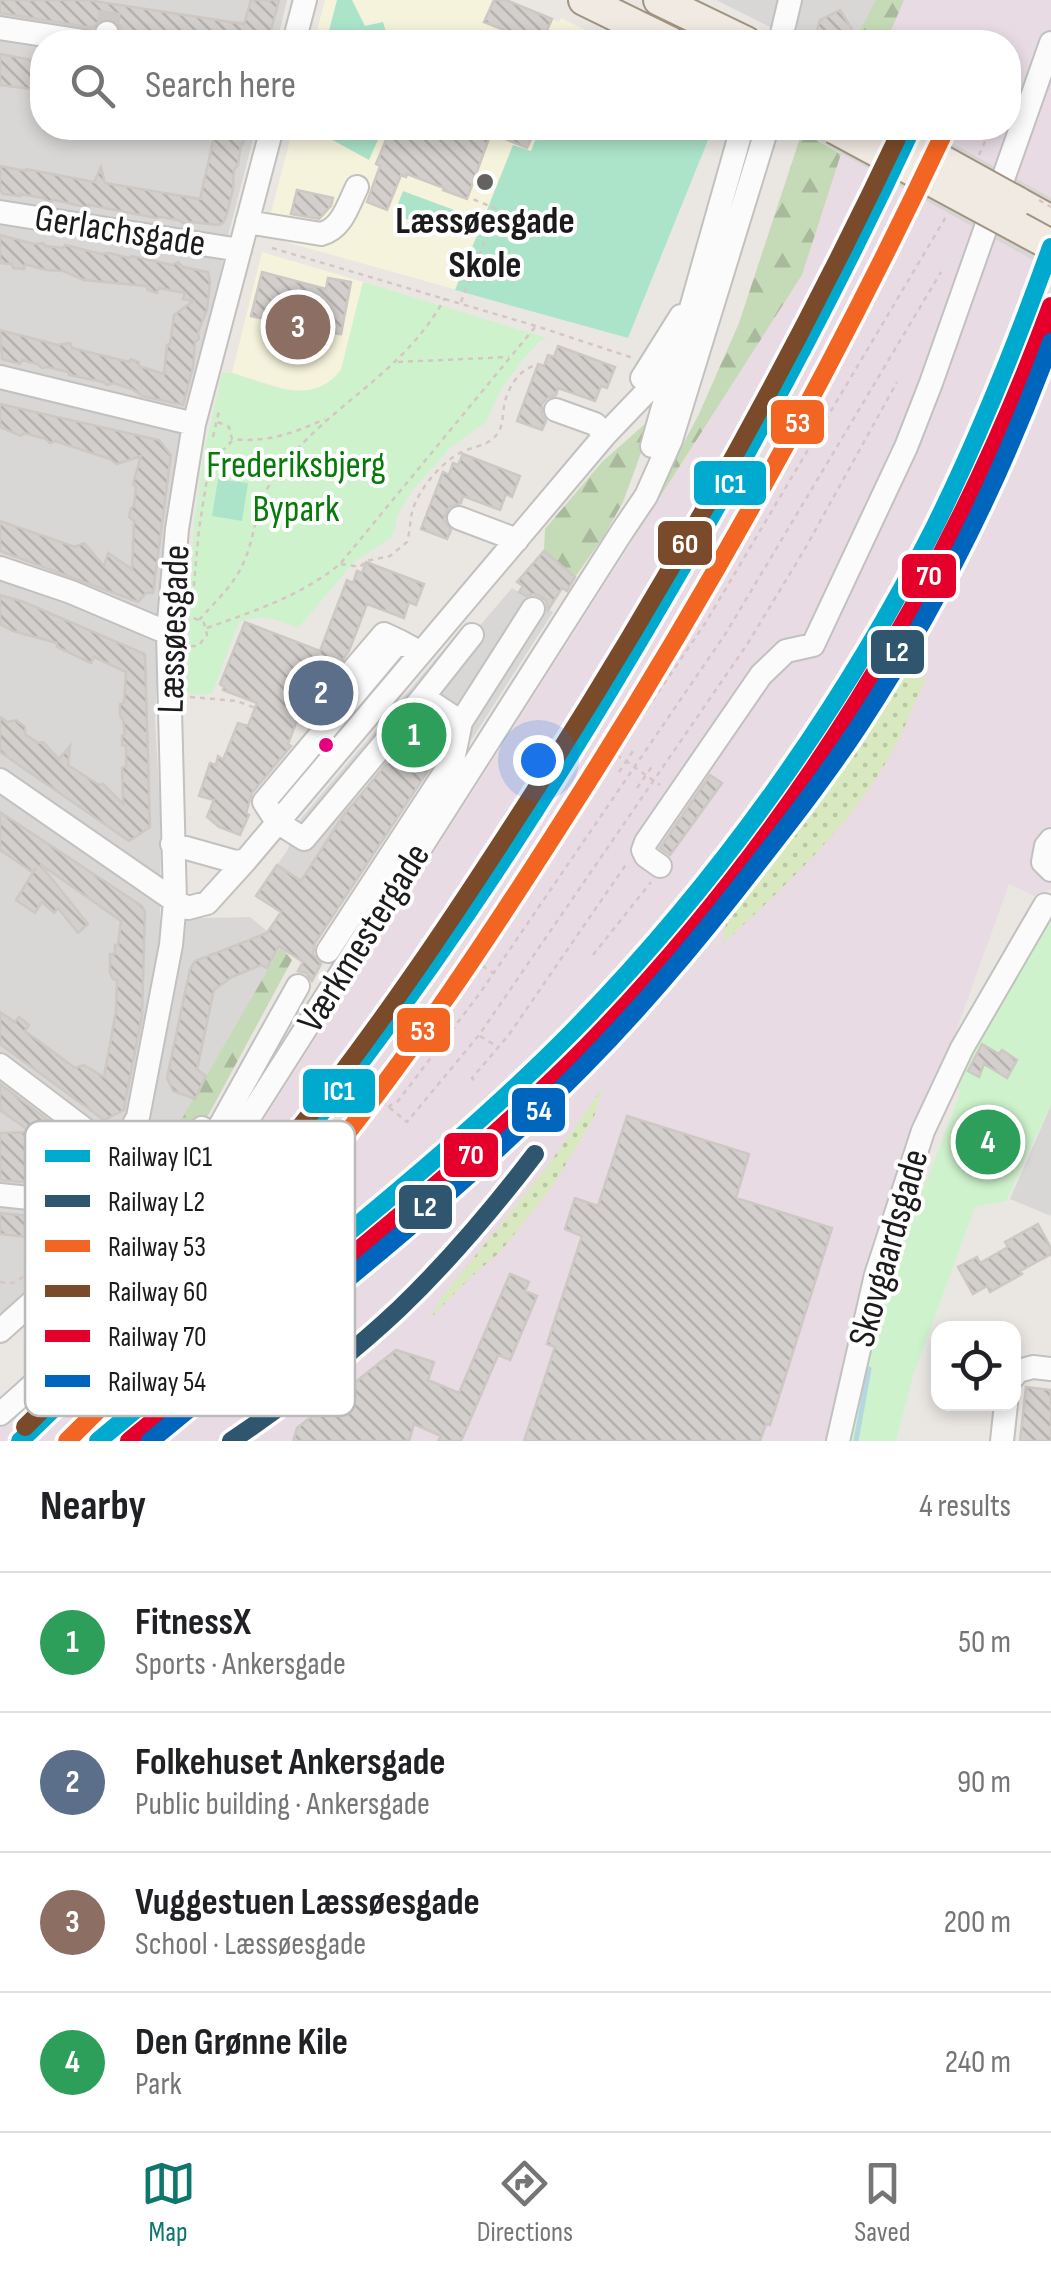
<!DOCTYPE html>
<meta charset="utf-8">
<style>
body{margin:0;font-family:"Sofia Sans Condensed",sans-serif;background:#f6f6f6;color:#202124}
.controls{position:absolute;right:30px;bottom:30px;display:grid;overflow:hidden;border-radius:20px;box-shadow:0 5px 15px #0003}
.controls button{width:90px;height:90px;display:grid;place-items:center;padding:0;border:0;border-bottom:2px solid #e0e0e0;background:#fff;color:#202124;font:50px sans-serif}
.you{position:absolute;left:538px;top:760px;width:35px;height:35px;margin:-25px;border:8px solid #fff;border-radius:50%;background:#1a73e8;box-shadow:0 0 0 15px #1a73e833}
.badge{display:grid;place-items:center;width:65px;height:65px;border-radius:50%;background:#0f766e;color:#fff;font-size:32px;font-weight:700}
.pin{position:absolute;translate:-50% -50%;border:5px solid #fff;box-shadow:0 2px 10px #0006}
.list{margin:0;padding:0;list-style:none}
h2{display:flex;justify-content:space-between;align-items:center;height:130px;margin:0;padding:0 40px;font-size:42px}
h2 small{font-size:32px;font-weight:400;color:#757577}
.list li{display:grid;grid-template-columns:65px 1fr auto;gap:30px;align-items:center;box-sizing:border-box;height:140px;padding:0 40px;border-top:2px solid #e0e0e0}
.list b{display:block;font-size:38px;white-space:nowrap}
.list p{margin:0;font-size:32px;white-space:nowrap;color:#757577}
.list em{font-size:32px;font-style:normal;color:#757577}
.icon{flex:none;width:55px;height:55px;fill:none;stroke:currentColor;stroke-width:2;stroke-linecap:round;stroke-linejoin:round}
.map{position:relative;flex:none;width:1051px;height:1441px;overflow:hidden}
.search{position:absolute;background:#fff;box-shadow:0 5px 15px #0003;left:30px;right:30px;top:30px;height:110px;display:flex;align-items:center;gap:25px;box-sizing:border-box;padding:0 35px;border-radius:40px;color:#757577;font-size:38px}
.sheet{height:690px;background:#fff}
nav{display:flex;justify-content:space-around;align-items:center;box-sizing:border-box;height:140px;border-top:2px solid #e0e0e0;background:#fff;font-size:28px;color:#757577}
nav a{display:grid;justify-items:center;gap:5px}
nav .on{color:#0f766e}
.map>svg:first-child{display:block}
.residential{fill:#d9d7d5}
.education{fill:#f6f3dc}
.railway{fill:#e8dbe4}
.grass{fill:url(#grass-dots)}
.forest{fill:url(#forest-firs)}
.park{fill:#cef2cc}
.pitch{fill:#ace4c9}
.parking{fill:#d8d7d5}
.pier{fill:#d7d6d4}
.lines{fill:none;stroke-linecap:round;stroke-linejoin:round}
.stream{stroke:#b4d8e0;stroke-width:5}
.building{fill:url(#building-back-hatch);stroke:#cdc8c4;stroke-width:2.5}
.minor-tunnel{stroke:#cbc8c5;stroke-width:22;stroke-dasharray:22 11;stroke-linecap:butt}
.minor-casing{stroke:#c2c1bf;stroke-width:26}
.major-casing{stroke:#a09380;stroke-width:34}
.path{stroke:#d6c5c3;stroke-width:2.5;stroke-dasharray:5 5;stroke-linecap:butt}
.minor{stroke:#fcfbfb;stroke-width:22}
.major{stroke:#f0eae2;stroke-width:30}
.major-bridge-casing{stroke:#a09380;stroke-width:34;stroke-linecap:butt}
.path-bridge{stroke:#d6c5c3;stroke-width:2.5;stroke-dasharray:5 5;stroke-linecap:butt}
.major-bridge{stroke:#f0eae2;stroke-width:30}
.rail-1-casing{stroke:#fff;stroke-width:25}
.rail-2-casing{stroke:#fff;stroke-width:25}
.rail-3-casing{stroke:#fff;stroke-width:25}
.rail-4-casing{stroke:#fff;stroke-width:25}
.rail-5-casing{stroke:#fff;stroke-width:25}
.rail-6-casing{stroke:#fff;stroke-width:25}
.rail-1{stroke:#00a9ce;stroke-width:18}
.rail-2{stroke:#30556e;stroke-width:18}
.rail-3{stroke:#f26522;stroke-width:18}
.rail-4{stroke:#7a4b2a;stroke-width:18}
.rail-5{stroke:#e4002b;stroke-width:18}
.rail-6{stroke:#0065bd;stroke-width:18}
.poi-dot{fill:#636261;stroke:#fff;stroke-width:4}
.bus-dot{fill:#e5007d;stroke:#fff;stroke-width:4}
.labels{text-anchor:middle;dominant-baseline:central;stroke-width:8;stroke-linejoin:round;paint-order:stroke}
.poi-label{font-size:38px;font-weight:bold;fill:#1b1b1b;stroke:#fff}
.street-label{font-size:38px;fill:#1b1b1b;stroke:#fff}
.park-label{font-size:38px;fill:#067b0a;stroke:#fff}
.key{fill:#fff;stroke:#bbb;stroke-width:2.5}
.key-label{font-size:28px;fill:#1b1b1b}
.line-badge{stroke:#fff;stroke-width:4}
.badge-label{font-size:28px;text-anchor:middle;font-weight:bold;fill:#fff}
</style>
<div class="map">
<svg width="1051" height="1441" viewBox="0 0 1051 1441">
<defs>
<pattern id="grass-dots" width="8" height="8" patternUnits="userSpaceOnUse" patternTransform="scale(2.5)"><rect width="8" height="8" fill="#d8e9bf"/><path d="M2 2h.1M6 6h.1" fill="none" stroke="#b9c7a4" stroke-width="1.8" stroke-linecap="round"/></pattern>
<pattern id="forest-firs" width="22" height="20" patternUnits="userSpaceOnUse" patternTransform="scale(2.5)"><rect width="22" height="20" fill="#c5dab6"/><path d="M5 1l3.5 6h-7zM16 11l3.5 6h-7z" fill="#a9ba9c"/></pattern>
<pattern id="building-back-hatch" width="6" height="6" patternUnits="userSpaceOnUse" patternTransform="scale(2.5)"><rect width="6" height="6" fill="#d2cfcc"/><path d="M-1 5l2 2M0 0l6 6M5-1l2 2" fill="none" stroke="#b4b1af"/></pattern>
</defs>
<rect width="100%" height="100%" fill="#eae7e3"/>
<path class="residential" d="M0,0h287l-10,42h-235v86h214l-27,104 -37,175 -14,40 -18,171 -5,101 6,108 -1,92 90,-2 39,32 -171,283 -118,104z
M716,0h181l-17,42h-80z"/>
<path class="education" d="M325,0h181l53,22 2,-4 49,24h-296z
M293,128h420l-85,210 -363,-102z
M262,252l101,30 -22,88 -8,10 -17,10 -25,1 -59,-18z"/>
<path class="railway" d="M897,0h154v889l-17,7 -25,-12 -70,195 -107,362h-832v-12l84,-76 55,-60 50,-62 46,-66 567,-890 47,-147h159v-86h-128z"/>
<path class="grass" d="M922,646c1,10 3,21 3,31 -2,11 -10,25 -14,35 -39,96 -115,163 -188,232l3,-21 120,-156z
M603,1087l-9,30 -40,67 -54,68 -27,23 -46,46 18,-28 99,-122z"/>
<path class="forest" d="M876,0h28l-18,42h-32z
M802,132l39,22 -39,121 -172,269 69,-130 40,-91z
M655,415l-32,87 -19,34 -29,41 -31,-26 1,-22 57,-67z
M281,947l11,13 -83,154 -51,59 -15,13z"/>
<path class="park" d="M363,282l184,56 -7,3 -17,18 -23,32 -14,31 -36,26 -39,44 -14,24 -2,12 -4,10 -36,23 -57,67c-22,-9 -36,-14 -59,-6l-27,72h-27l9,-170 10,-71 18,-80h10c38,11 79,35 109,-3z
M1051,897v207l-45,97 -31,6 -62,169 -17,65h-48l20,-93 27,-99 32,-69 34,-89 -13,-7z"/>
<path class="pitch" d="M337,0h15l13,26 18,-4 6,20h-63z
M327,128h56l-14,32 -44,-24z
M540,128h173l-85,210 -173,-48 58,-145 18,6z
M403,191l54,20 -10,24 -53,-21z
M218,479l30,4 -6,38 -30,-5z"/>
<path class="parking" d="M512,588l41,24 -88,138 -56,-35 -108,166 -24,-16 10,-14 12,-30 168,-199 10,7z
M1051,1105v111l-41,-17z"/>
<path class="pier" d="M814,128h111l126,70v72l-241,-134z"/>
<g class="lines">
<path class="stream" d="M856,1441l13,-72"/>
</g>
<path class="building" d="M0,0h87l157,24 7,-24h28l-11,42h-99l-47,-7 -2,-9 -10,-8 -10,2 -7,8 -93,-15z
M494,0h12l46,19 -10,23h-8l-50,-20z
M840,10l12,19 -4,13h-26l-6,-9 4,-13z
M0,54l42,8v25h-3l-1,3 -38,-5z
M221,128h25v6l-3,10h-2l-3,21 -4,5 -1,19 -6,25 -4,9 -5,2 -27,-3 -6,2 -7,-4 -17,-3 -5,1 -67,-13v3l-34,-8 -6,2 -6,-4 -23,-4v2l-17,-2 -3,-4v-24l26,5v-2l68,13 7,-15 4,16 95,16 14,-62h4z
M391,128h145l-9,20 -36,-15 -24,66 -24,-9 1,-2 -37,-14 -1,3 -5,-2 -14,35 -20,-8 13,-36 -4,-2z
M297,190l36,8 -2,8 -12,13 -28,-5z
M0,235l34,9 9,-1 3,3 17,2 2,-3 36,9 9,-1 19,5 3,-2 40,9 6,-3 5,5 25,5 2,11 -3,27 -9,22 1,7 -4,3 -2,25 -10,38 -41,-9 -10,-7 -19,-6 -6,2 -4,-3 -34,-7 -1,-3 -21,-5 -5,1 -5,-4 -15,-4 -2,4 -18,-5 -2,-29 58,15 12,-2 2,5 57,14 2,-3 8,3v4l25,8 3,-29 3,-1 4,-29 19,-14 -10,-2 2,-6 -26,-5 -2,5 -9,-3 -2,-4 -62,-6 -21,-9 -17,-1 -21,-6 -1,5 -11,-1 -1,-4 -12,-1z
M262,272l64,17 2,-11 23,4 -10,52 -25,-3 -65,-15z
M558,346l57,21 -8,21 -6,-2 -6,15 -37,-13 -2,7 -9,3 -5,6v10l4,7 -4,9 -25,-9 21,-57 6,2 4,-11 6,2z
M0,404l159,36 12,15 -18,138h-7l-8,9 -138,-51v-30l75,26 9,-4 20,23 4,-13 24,16 2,-48 -5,-4 2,-9 3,-2 2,-19 -3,-3 8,-28 -24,8 -7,-5 -55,-18 -5,2 -4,-4 -22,-6 -3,3 -21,-9z
M463,454l57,22 -8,21 -6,-3 -6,16 -37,-14 -2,7 -12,4 -5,12 7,11 -4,9 -26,-10 22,-57 6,3 4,-12 5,2z
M544,551l31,26 -8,14 -5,-3 -14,22 -2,-9 -6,-5 -7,-2 -7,2 -7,-4 4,-6 -6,-4z
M366,562l58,22 -8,21 -7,-3 -5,16 -37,-14 -18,47 -14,20 2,12 -7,16 -10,12 -18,-4 -14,37 3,2 -39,47 -6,20 3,2 -9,20 -21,-8 -12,-10 7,-17 -15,-4 11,-33 6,2 2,-9 5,4 15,-37 10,3 9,-23 -34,-13 1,-3 -4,-3 25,-62 75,29 27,-71 6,3 4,-12 5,2z
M0,595l24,7 121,52 5,173 -21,14 -129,-89v-35l8,5 8,-2 9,7v7l13,9 5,-1 16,17 11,-13 -2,19 31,20 4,-1 20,20 -1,-36 4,-2v-20l-4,-1v-9l3,-2 -2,-14 -3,-5v-11l4,-1 2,-31 -32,-15 -3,6 -34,-16v-4l-44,-12 -13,-7z
M421,722l22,14 -4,18 -124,189 -2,11 8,10 -9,17 -6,-8 -8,-2 5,-9 -24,-16 -12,22 -6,-3 -29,12 -18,13 -17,79 9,7 -11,23 -22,-8 -6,-13 23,-109 5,-8 72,-28 14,-21 -25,-16 21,-31 24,16 42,-65z
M710,775l12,8 -52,72 -10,-7z
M0,812l142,94 3,6 -3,104 -16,82 -2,12 -20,10 -104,-76v-32l15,10 4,-5 10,8 -4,6 50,37 9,-3 20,12 12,-66 1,-31 -4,-1 -3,-6v-19h5v-9h3l3,-24 -81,-57 48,60 -10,9 -20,-25 -4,5 -12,-11 -7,11 -19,-13 20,-32 -4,4 -32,-22z
M982,1044l17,10 3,-4 15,10 -10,18 -23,-14 -5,13 -11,-6z
M0,1084l61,46 -20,29 38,5 7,-17 10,5 -8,36 -88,-8v-47l31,-1 -31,-22z
M627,1116l122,38 -13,44 96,30 -62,197 -4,-1 -6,17h-236l31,-94 -8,-3 35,-108 -17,-7 10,-31 23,8z
M0,1213l62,6 24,3 -15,20 -71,-8z
M1038,1224l13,24v6l-31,17 2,3 -32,18 -3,-6 -14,8 -15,-27 19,-10 3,6 28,-16 -3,-5z
M510,1274l19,8 -4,9 12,5 -27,64 -12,-5 -37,86h-23l3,-5 -27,-12 -5,17h-116l4,-13 99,-78 38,12 -6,18 31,13z
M1026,1387l25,3v51h-31z"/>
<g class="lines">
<path class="minor-tunnel" d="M107,33l4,-30"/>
<g class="minor-casing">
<path id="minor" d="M0,28l90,14
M106,42l1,-9
M294,42l11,-42
M780,42l10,-42
M0,212l240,38
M247,222l74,12c21,-5 27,-29 36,-47
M0,377l194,47
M642,378l39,-62
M556,410l39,14 10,11
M652,446l90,-318
M459,518l58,22
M0,568l71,24 97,41
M472,635l-49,62 38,25 72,-113
M421,653l-22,-12 -135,161 13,20 27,17 119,-142
M349,675l35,-41 15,7
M0,780l175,121 13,7 19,-5 39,-43 359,-425 47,-49 49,-59
M1051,840l-5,6 -3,16 8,8
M172,844l64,18 10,-2
M660,866l-14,-10 -3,-6 3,-8 115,-167 25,-24 27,-6 93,-198 25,-64 120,-340
M328,951l125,-191 8,-38
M0,1065l87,66 22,11
M109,1142l17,-3 12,-22 33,-172 4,-44 -7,-268 9,-104 17,-105 78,-296
M0,1195l106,11 31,-4 65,-74
M157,1216l64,-92 77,-138
M0,1331l57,-51 36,-40 8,-14 14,-62 -6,-22
M1014,1376l1,-4 18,-5 18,2
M0,1414c77,-65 142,-140 201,-221l422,-663 23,-34 25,-56 96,-312
M838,1441l38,-166 47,-144 39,-83 83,-143
M1002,1441l4,-37"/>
</g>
<g class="major-casing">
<path id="major" d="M584,0l86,42
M659,0l87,42
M1017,202l34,19"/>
</g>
<path class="path" d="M785,139l5,-8 9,-3
M979,155l12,-27
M272,248l264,78 97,32
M461,302l36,-93 -27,-11
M398,362l111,-5
M218,422l11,5 3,12c35,4 62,-6 93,-20
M213,437l6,-26
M211,450h12l9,-9
M341,564l19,3 6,-6 24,-5 17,-14c3,-10 3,-21 5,-30 6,-22 29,-50 50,-60 15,-7 30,-6 38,-23 3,-7 3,-15 4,-23 3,-17 14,-36 32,-41
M192,606l7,-77 11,-69
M199,620c15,-17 33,-33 43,-54 9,-18 12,-39 17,-58 5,-16 16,-34 27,-46 51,-62 118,-90 159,-164
M207,628c47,-17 94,-32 133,-64l196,-238
M681,638l-6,8 9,6
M191,646h7l9,-11 -3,-12 -12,-6
M190,697l47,4 21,8
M617,755l43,30
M619,772l16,-24
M637,788l16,-23
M585,800l121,-178 241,-407
M593,955l58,-73
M474,960l19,13
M480,1036l18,11
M474,1080l-2,-2 36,-42 119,-173
M374,1095l33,27 72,-87 269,-392 58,-96 91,-165
M388,1107l10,-6 82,-108 246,-360 215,-361
M271,1231l13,12 50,-39
M219,1276l76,-71 32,-38 26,-35 31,-53 10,6 23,-35
M0,1282l13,1 10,-6 6,1
M132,1441l132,-109 -45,-56 -34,-30"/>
<use href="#minor" class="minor"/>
<use href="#major" class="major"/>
<g class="major-bridge-casing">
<path id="major-bridge" d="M834,128l217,117
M883,128l134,74"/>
</g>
<path class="path-bridge" d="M1039,200l12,7"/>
<use href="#major-bridge" class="major-bridge"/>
<g class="rail-1-casing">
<path id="rail-1" d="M20,1441c85,-81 168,-165 243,-256 146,-174 271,-365 386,-561 95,-161 184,-326 263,-496
M98,1441c74,-62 148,-123 222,-185 86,-71 172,-143 251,-223 144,-146 270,-322 363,-505 45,-91 83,-186 117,-281"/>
</g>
<g class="rail-2-casing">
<path id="rail-2" d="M144,1441c62,-51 124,-103 186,-155 67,-56 136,-111 200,-172 168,-161 313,-352 421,-558 40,-76 69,-156 100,-236
M231,1441c59,-40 116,-83 168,-132 50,-48 94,-100 136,-155"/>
</g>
<g class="rail-3-casing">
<path id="rail-3" d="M67,1441c89,-87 174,-178 253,-274 90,-111 169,-230 246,-351 140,-218 265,-444 376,-679"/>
</g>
<g class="rail-4-casing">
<path id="rail-4" d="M25,1427c92,-91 182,-185 263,-285 90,-111 169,-230 246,-350 137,-214 260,-435 368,-664"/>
</g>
<g class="rail-5-casing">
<path id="rail-5" d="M129,1441c74,-61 148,-123 221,-184 82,-68 163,-136 238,-212 205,-210 361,-464 463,-739"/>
</g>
<g class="rail-6-casing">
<path id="rail-6" d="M150,1441c147,-122 300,-239 434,-375 53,-54 102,-111 149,-171 43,-55 87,-110 126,-169 78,-119 143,-250 192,-384"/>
</g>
<use href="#rail-1" class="rail-1"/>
<use href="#rail-2" class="rail-2"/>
<use href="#rail-3" class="rail-3"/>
<use href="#rail-4" class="rail-4"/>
<use href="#rail-5" class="rail-5"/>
<use href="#rail-6" class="rail-6"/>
</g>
<circle class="poi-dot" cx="485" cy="182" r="10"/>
<circle class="bus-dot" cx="326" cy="745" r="9"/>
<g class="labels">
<g class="poi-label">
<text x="485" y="221">Læssøesgade<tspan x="485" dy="44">Skole</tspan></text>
</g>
<g class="street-label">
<text transform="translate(120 231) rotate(9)">Gerlachsgade</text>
<text transform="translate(174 629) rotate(-88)">Læssøesgade</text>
<text transform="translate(364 938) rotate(-58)">Værkmestergade</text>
<text transform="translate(889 1248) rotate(-74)">Skovgaardsgade</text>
</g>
<g class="park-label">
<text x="296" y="465">Frederiksbjerg<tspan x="296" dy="44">Bypark</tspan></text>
</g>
</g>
<rect x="25" y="1121" width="330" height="295" rx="15" class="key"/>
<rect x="45" y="1150" width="45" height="12" fill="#00a9ce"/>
<rect x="45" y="1195" width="45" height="12" fill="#30556e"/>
<rect x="45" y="1240" width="45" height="12" fill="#f26522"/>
<rect x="45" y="1285" width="45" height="12" fill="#7a4b2a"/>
<rect x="45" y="1330" width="45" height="12" fill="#e4002b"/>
<rect x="45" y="1375" width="45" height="12" fill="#0065bd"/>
<g class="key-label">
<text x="108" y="1166">Railway IC1</text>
<text x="108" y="1211">Railway L2</text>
<text x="108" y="1256">Railway 53</text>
<text x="108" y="1301">Railway 60</text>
<text x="108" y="1346">Railway 70</text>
<text x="108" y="1391">Railway 54</text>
</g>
<g class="line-badge">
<rect x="769" y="398" width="57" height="48" rx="10" fill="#f26522"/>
<rect x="692" y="459" width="76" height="48" rx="10" fill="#00a9ce"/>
<rect x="656" y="519" width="58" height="48" rx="10" fill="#7a4b2a"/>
<rect x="900" y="552" width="58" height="48" rx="10" fill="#e4002b"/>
<rect x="869" y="628" width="57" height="48" rx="10" fill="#30556e"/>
<rect x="395" y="1006" width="57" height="48" rx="10" fill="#f26522"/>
<rect x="301" y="1067" width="76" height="48" rx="10" fill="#00a9ce"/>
<rect x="510" y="1086" width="57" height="48" rx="10" fill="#0065bd"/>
<rect x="442" y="1131" width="58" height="48" rx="10" fill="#e4002b"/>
<rect x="397" y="1183" width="57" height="48" rx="10" fill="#30556e"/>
</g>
<g class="badge-label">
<text x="798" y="432">53</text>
<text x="730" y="493">IC1</text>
<text x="685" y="553">60</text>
<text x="929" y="585">70</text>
<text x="897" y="661">L2</text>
<text x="423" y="1040">53</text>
<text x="339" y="1100">IC1</text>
<text x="539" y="1120">54</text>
<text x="471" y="1164">70</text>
<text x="425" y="1216">L2</text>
</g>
</svg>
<div class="controls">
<button><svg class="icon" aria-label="locate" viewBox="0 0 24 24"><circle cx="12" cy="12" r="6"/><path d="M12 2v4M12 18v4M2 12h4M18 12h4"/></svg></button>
</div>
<div class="you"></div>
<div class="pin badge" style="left:414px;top:735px;background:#2e9e5b">1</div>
<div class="pin badge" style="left:321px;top:693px;background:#5c6f8a">2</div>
<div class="pin badge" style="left:298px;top:327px;background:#8d6e63">3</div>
<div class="pin badge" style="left:988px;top:1142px;background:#2e9e5b">4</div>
<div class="search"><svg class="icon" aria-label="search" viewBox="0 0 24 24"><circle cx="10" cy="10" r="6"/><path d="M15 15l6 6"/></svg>Search here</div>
</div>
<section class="sheet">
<h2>Nearby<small>4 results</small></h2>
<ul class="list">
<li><span class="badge" style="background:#2e9e5b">1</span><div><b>FitnessX</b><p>Sports · Ankersgade</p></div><em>50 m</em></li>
<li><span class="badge" style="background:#5c6f8a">2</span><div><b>Folkehuset Ankersgade</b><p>Public building · Ankersgade</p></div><em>90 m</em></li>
<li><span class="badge" style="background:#8d6e63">3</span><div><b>Vuggestuen Læssøesgade</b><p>School · Læssøesgade</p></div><em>200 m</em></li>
<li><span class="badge" style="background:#2e9e5b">4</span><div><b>Den Grønne Kile</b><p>Park</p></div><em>240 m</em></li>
</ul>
</section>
<nav>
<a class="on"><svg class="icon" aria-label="map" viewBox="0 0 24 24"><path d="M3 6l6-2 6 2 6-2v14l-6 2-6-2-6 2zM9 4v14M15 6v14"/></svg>Map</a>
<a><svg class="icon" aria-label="directions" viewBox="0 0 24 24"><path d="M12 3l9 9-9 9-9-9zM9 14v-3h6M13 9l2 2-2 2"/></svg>Directions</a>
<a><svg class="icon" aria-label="saved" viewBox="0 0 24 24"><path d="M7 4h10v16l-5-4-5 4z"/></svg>Saved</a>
</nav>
